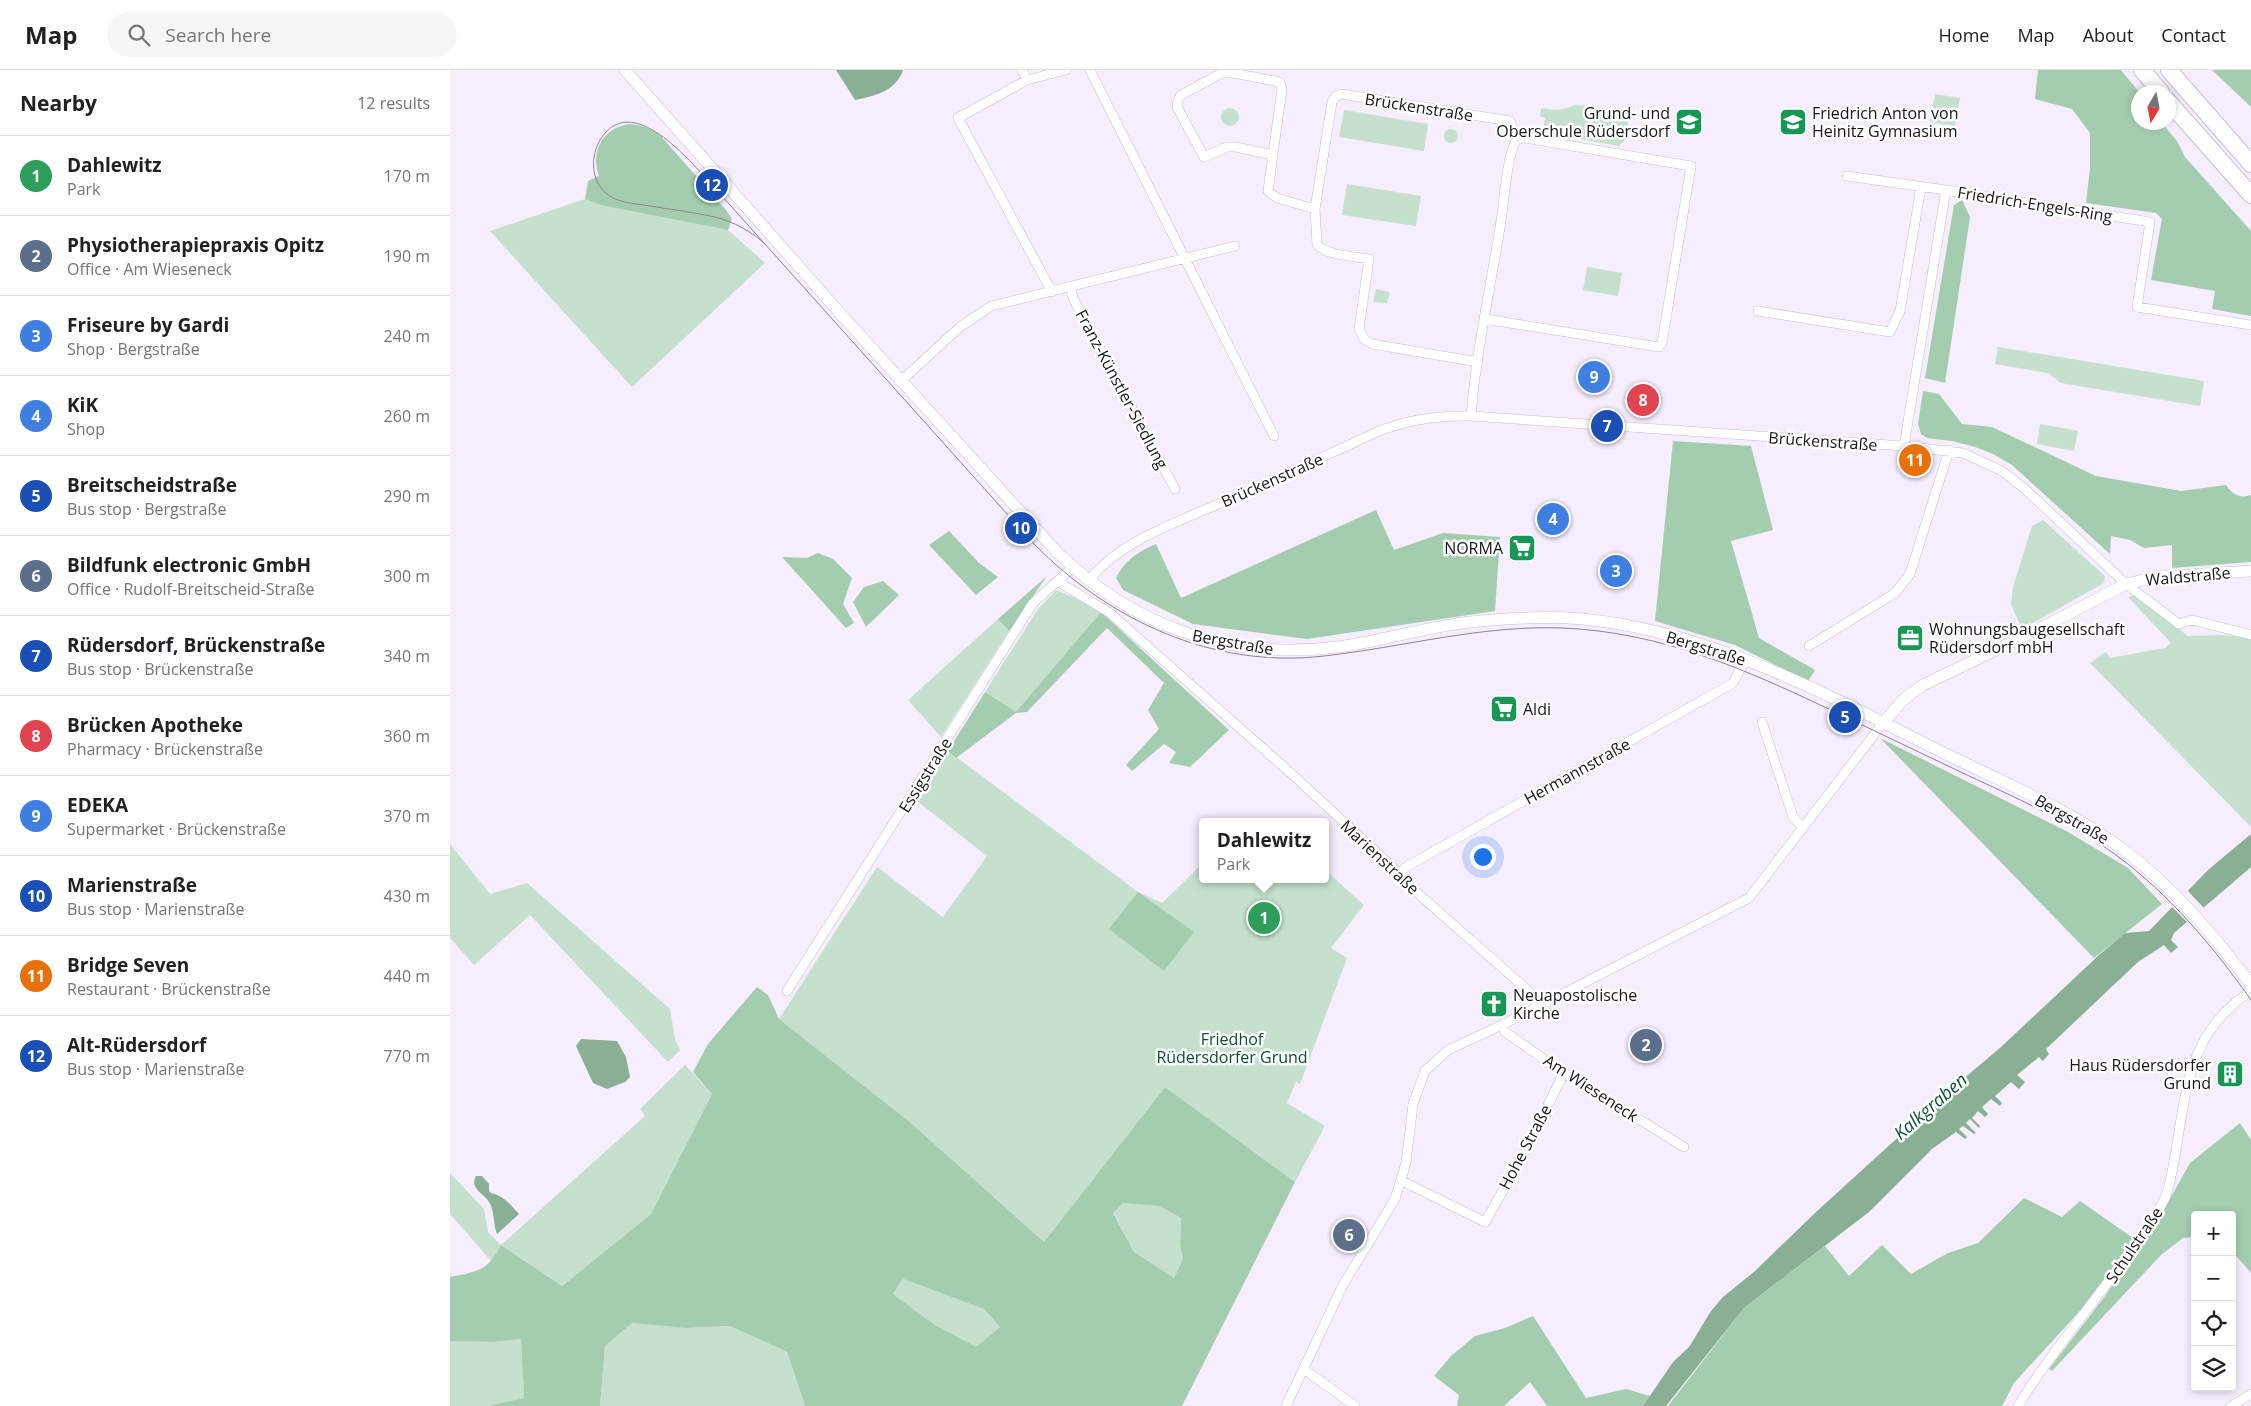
<!DOCTYPE html>
<meta charset="utf-8">
<style>
body{margin:0;font-family:"Open Sans",sans-serif;background:#f6f6f6;color:#202124}
.controls{position:absolute;right:15px;bottom:15px;display:grid;overflow:hidden;border-radius:5px;box-shadow:0 2px 8px #0003}
.controls button{width:45px;height:45px;display:grid;place-items:center;padding:0;border:0;border-bottom:1px solid #e0e0e0;background:#fff;color:#202124;font:25px sans-serif}
.compass{position:absolute;left:1681px;top:15px;width:45px;height:45px;border-radius:50%;background:#fff;box-shadow:0 2px 8px #0003;rotate:190deg}
.you{position:absolute;left:1032px;top:786px;width:18px;height:18px;margin:-12px;border:4px solid #fff;border-radius:50%;background:#1a73e8;box-shadow:0 0 0 8px #1a73e833}
.badge{display:grid;place-items:center;width:32px;height:32px;border-radius:50%;background:#0b8043;color:#fff;font-size:16px;font-weight:700}
.pin{position:absolute;translate:-50% -50%;border:2px solid #fff;box-shadow:0 1px 5px #0006}
.popup{position:absolute;left:749px;top:748px;width:130px;height:65px;box-sizing:border-box;display:grid;place-content:center;border-radius:5px;background:#fff;filter:drop-shadow(0 1px 4px #0005);font-size:16px;white-space:nowrap;color:#757577}
.popup b{font-size:19px;color:#202124}
.popup::after{content:'';position:absolute;left:50%;top:100%;margin-left:-10px;border:10px solid transparent;border-top-color:#fff}
.list{margin:0;padding:0;list-style:none}
h2{display:flex;justify-content:space-between;align-items:center;height:65px;margin:0;padding:0 20px;font-size:21px}
h2 small{font-size:16px;font-weight:400;color:#757577}
.list li{display:grid;grid-template-columns:32px 1fr auto;gap:15px;align-items:center;box-sizing:border-box;height:80px;padding:0 20px;border-top:1px solid #e0e0e0}
.list b{display:block;font-size:19px;white-space:nowrap}
.list p{margin:0;font-size:16px;white-space:nowrap;color:#757577}
.list em{font-size:16px;font-style:normal;color:#757577}
.icon{flex:none;width:28px;height:28px;fill:none;stroke:currentColor;stroke-width:2;stroke-linecap:round;stroke-linejoin:round}
.map{position:relative;flex:none;width:1801px;height:1336px;overflow:hidden}
header{display:flex;align-items:center;gap:30px;box-sizing:border-box;height:70px;padding:0 25px;background:#fff;border-bottom:1px solid #e0e0e0}
header strong{font-size:24px}
nav{display:flex;gap:28px;margin-inline-start:auto;font-size:18px}
.search{width:350px;height:45px;background:#f6f6f6;display:flex;align-items:center;gap:12px;box-sizing:border-box;padding:0 18px;border-radius:28px;color:#757577;font-size:19px}
main{display:flex}
aside{flex:1;background:#fff}
.map>svg:first-child{display:block}
.green{fill:#c5e1cd}
.forest{fill:#a4cdb0;fill-rule:evenodd}
.water{fill:#89b094}
.pier{fill:#f6edfd}
.lines{fill:none;stroke-linecap:round;stroke-linejoin:round}
.minor-casing{stroke:#c8bed1;stroke-width:10}
.tertiary-casing{stroke:#c8bed1;stroke-width:12}
.motorway-casing{stroke:#c8bed1;stroke-width:18}
.minor{stroke:#fff;stroke-width:9}
.tertiary{stroke:#fff;stroke-width:11}
.motorway{stroke:#fff;stroke-width:16}
.tram{stroke:#8c8591;stroke-width:1}
.labels{text-anchor:middle;dominant-baseline:central;stroke-width:5;stroke-linejoin:round;paint-order:stroke}
.street-label{font-size:16px;fill:#18141b;stroke:#fff}
.poi-label{font-size:16px;fill:#18141b;stroke:#fff;text-anchor:start}
.park-label{font-size:16px;fill:#0c502c;stroke:#fff}
.water-label{font-size:18px;font-style:italic;fill:#0d512c;stroke:#fff}
</style>
<header>
<strong>Map</strong>
<div class="search"><svg class="icon" aria-label="search" viewBox="0 0 24 24"><circle cx="10" cy="10" r="6"/><path d="M15 15l6 6"/></svg>Search here</div>
<nav><a>Home</a><a>Map</a><a>About</a><a>Contact</a></nav>
</header>
<main>
<aside>
<h2>Nearby<small>12 results</small></h2>
<ul class="list">
<li><span class="badge" style="background:#2e9e5b">1</span><div><b>Dahlewitz</b><p>Park</p></div><em>170 m</em></li>
<li><span class="badge" style="background:#5c6f8a">2</span><div><b>Physiotherapiepraxis Opitz</b><p>Office · Am Wieseneck</p></div><em>190 m</em></li>
<li><span class="badge" style="background:#3f7fe0">3</span><div><b>Friseure by Gardi</b><p>Shop · Bergstraße</p></div><em>240 m</em></li>
<li><span class="badge" style="background:#3f7fe0">4</span><div><b>KiK</b><p>Shop</p></div><em>260 m</em></li>
<li><span class="badge" style="background:#1a4fb4">5</span><div><b>Breitscheidstraße</b><p>Bus stop · Bergstraße</p></div><em>290 m</em></li>
<li><span class="badge" style="background:#5c6f8a">6</span><div><b>Bildfunk electronic GmbH</b><p>Office · Rudolf-Breitscheid-Straße</p></div><em>300 m</em></li>
<li><span class="badge" style="background:#1a4fb4">7</span><div><b>Rüdersdorf, Brückenstraße</b><p>Bus stop · Brückenstraße</p></div><em>340 m</em></li>
<li><span class="badge" style="background:#e0444e">8</span><div><b>Brücken Apotheke</b><p>Pharmacy · Brückenstraße</p></div><em>360 m</em></li>
<li><span class="badge" style="background:#3f7fe0">9</span><div><b>EDEKA</b><p>Supermarket · Brückenstraße</p></div><em>370 m</em></li>
<li><span class="badge" style="background:#1a4fb4">10</span><div><b>Marienstraße</b><p>Bus stop · Marienstraße</p></div><em>430 m</em></li>
<li><span class="badge" style="background:#e8710a">11</span><div><b>Bridge Seven</b><p>Restaurant · Brückenstraße</p></div><em>440 m</em></li>
<li><span class="badge" style="background:#1a4fb4">12</span><div><b>Alt-Rüdersdorf</b><p>Bus stop · Marienstraße</p></div><em>770 m</em></li>
</ul>
</aside>
<div class="map">
<svg width="1801" height="1336" viewBox="0 0 1801 1336">
<rect width="100%" height="100%" fill="#f6edfd"/>
<path class="green" d="M1485,24l25,4 -5,28 -25,-4z
M1125,35c16,2 55,-1 53,23 0,8 -3,13 -9,18l-76,-14 2,-14 -5,-2 1,-8c13,3 23,2 34,-3z
M771 47a9 9 0 1 1 18 0a9 9 0 1 1-18 0Z
M894,40l84,14 -4,27 -85,-14z
M994 66a7 7 0 1 1 14 0a7 7 0 1 1-14 0Z
M897,114l74,12 -5,30 -74,-11z
M135,129l15,6 128,25 37,33 -133,124 -142,-156z
M1137,197l35,6 -4,23 -35,-6z
M926,219l14,3 -3,11 -14,-1z
M1548,277l206,34 -4,25 -139,-23 -13,-10 -53,-9z
M1590,354l38,7 -4,20 -37,-7z
M1593,450l62,56 -1,7 -82,46 -11,-24 2,-18 19,-61z
M606,520l41,17 4,5 -85,101 -31,-21 53,-83z
M1684,525l54,41 36,-1 27,3v189l-161,-164 16,-11 4,6 55,-10 6,-5 -43,-46z
M548,549l11,12 -68,106 -33,-37z
M498,681l190,141 24,11 41,-40v16h122v-9l39,35 -33,43 16,10 -47,126 -4,-2 -9,21 38,23 -30,56 -130,-95 -121,155 -133,-119 -132,-104 98,-152 66,50 44,-61 -70,-55z
M0,774l40,50 37,-11 143,126 5,30 5,11 -12,12 -138,-147 -56,50 -24,-27z
M235,995l27,29 -61,120 -89,72 -61,-41 -9,17 -42,-48v-41l34,36 4,23 13,13 144,-129 -5,-7z
M672,1132l37,4 22,12 -1,26 4,16 -10,19 -40,-27 -21,-40z
M453,1209l81,30 16,18 -24,21 -41,-23 -42,-31z
M182,1253l53,5 45,-2 57,26 18,54h-205l5,-60z
M71,1268l3,60 -36,8h-38v-65l42,1z"/>
<path class="forest" d="M1588,0h83l18,22 -1,30 24,1 15,18 8,16 66,74v85l-39,-7 3,-18 -64,-11 11,-61 -6,-6 -70,-10 4,-35v-35l-18,-24 -37,-10z
M1762,0h39v37z
M179,54c12,1 21,4 31,11l66,75 6,9 -4,11 -128,-25 -15,-6 3,-18 11,-5c-9,-24 4,-48 30,-52z
M1512,130l8,17 -25,166 -20,-5 29,-173z
M1473,321l16,3 23,30 30,3 104,49 85,15 45,-6c6,9 14,14 25,10v67l-79,6v-23l-28,3 -14,-8 -19,-4 -1,18 -98,-89 -19,-11 -18,-7 -23,-6 -25,-3 -6,-4 -3,-10z
M1223,371l78,5 22,84 -42,11 28,97 56,32 -7,11 -73,-36 -80,-24z
M926,440l18,40 49,-17 57,4 -5,74 -188,28 -114,-15 -70,-34 -7,-12c8,-17 23,-27 40,-34l25,54z
M499,461l30,32 19,14 -22,18 -47,-50z
M368,483l15,6 19,19 -9,26 11,19 -8,5 -64,-71 25,1z
M597,506l-38,55 -11,-12z
M433,511l16,14 -33,32 -13,-25 11,-15z
M651,542l128,118 -39,37 -21,-4 7,-11 -12,-8 -32,27 -6,-6 33,-36 -11,-19 16,-27 -57,-55 -80,84 -11,1 -60,45 -8,-7 37,-59 31,20z
M1430,668l188,94 60,36 34,36 -68,54z
M688,822l56,40 -30,39 -55,-42z
M307,917l11,8 11,24 132,104 133,119 121,-155 130,95 -113,224h-377l-18,-54 -57,-26 -45,2 -53,-5 -27,23 -5,60h-112l36,-8 -3,-59 -29,3 -42,-1v-64c28,-6 37,-5 51,-32l61,41 89,-72 61,-120 -19,-22 15,-28zM673,1133l36,3 22,12 -1,26 3,16 -9,18 -40,-26 -21,-39zM453,1209l81,30 16,18 -24,20 -41,-22 -42,-31z
M1790,1053l11,17v133l-19,-22v-36h-37v22l-12,1 -21,16 -110,117 -3,-2 56,-73 57,-83 28,-50z
M1574,1128l38,19 18,-16 56,39 -38,51 -84,92 -12,23h-334l76,-98 81,-62 24,30 33,-31 29,29 37,-21 30,-10z
M1083,1246l53,82 40,-9 24,7 -7,10h-96l-17,-24 -26,24h-47l2,-11 -25,-19 17,-20 24,-20 30,-8z"/>
<path class="water" d="M386,0h67c-7,21 -28,26 -48,30z
M1801,764v33l-77,66 -3,7 7,7 -7,6 -7,-8 -26,17 -92,87 3,5 -6,7 -4,-4 -22,18 8,7 -6,7 -8,-7 -16,14 7,7 -2,3 -9,-7 -9,8 6,7 -3,3 -7,-6 -6,7 8,8 -1,2 -9,-9 -4,4 10,10 -2,1 -11,-8 -4,3 8,8 -2,2 -9,-7 -24,17 -63,63 -125,96 -78,98h-23l30,-44 16,-15 22,-36 12,-14 32,-26 61,-59 133,-121 52,-44 98,-92 26,-22 24,-2 59,-61z
M131,969l36,2 9,16 4,20 -5,5 -18,7 -14,-6 -17,-37z
M26,1106h6l7,8v7l2,2c13,3 20,12 28,21l-22,20c-4,-10 -2,-22 -8,-32 -5,-9 -20,-13 -13,-26z"/>
<path class="pier" d="M1735,818l20,21 -17,14 -18,-18z"/>
<g class="lines">
<g class="minor-casing">
<path id="minor" d="M572,0l5,10
M640,0l184,366
M823,85l-37,-8h-9l-23,10 -27,-50 1,-7 3,-5 41,-22h11l47,9 2,7 -14,102 9,7 38,11
M1397,106l99,14
M621,218l2,10 102,191
M602,222l-94,-174 69,-38 39,-10
M1308,241l132,21 10,-21 21,-124
M1028,292l-106,-18 -8,-5 -5,-10 10,-70c-15,-3 -43,-3 -52,-15l-2,-35 17,-107 4,-6 5,-2 169,27 7,18
M451,311l59,-54 31,-21 244,-60
M1021,346c5,-65 20,-130 30,-195 3,-19 6,-68 16,-82l7,-1 167,28 -29,177 -3,4 -174,-28
M1454,376l42,-256 204,32 -13,85 114,18
M607,511l53,32 184,163 105,97 6,9 128,113 4,10
M639,511c28,-40 97,-62 141,-82 50,-23 100,-45 149,-68 31,-12 59,-16 92,-15l433,30 59,7 39,18 23,18 101,95 53,40 13,-4 59,15
M1359,576l86,-53 15,-19 39,-124
M1312,652l31,95 10,11
M949,803l7,-6 327,-184 13,-24
M337,921l246,-388 40,-36
M1052,955l3,7 59,41 120,74
M952,1111l83,41 36,-63 43,-86
M854,1299l51,37
M836,1336l57,-121 52,-86 11,-36 7,-59 12,-33 23,-21 54,-25 247,-127 134,-175
M1568,1336c33,-54 75,-102 112,-154 12,-17 26,-35 35,-54 6,-15 8,-32 11,-48 11,-66 14,-119 75,-159
M1781,1336l20,-12"/>
</g>
<g class="tertiary-casing">
<path id="tertiary" d="M175,0l222,251 210,231c77,75 173,109 281,95 44,-6 87,-20 132,-25 37,-4 76,-6 113,-3 133,13 252,80 369,138 60,29 122,55 176,96 48,37 87,83 123,132
M1433,653l22,-25 18,-13 108,-52 95,-49 30,-7 95,-6"/>
</g>
<g class="motorway-casing">
<path id="motorway" d="M1692,0l19,22
M1719,0l82,94
M1718,31l83,94"/>
</g>
<use href="#minor" class="minor"/>
<use href="#tertiary" class="tertiary"/>
<use href="#motorway" class="motorway"/>
<path class="tram" d="M315,174c-14,-13 -31,-22 -50,-27 -23,-5 -47,-8 -71,-12 -9,-1 -18,-2 -26,-5 -26,-9 -30,-39 -18,-60 31,-51 90,21 112,45l322,359c76,77 180,125 290,112 80,-9 157,-31 238,-28 100,4 185,42 273,84 37,18 74,35 111,53 58,28 118,52 170,90 53,39 97,91 135,145"/>
</g>
<defs>
<g id="school-square" transform="scale(1.4375)"><rect x="-9" y="-9" width="18" height="18" rx="4" fill="#169755" stroke="#fff"/><path d="M0-5L7-2L0 1L-7-2ZM-4 1L0 2.5L4 1V4Q0 6-4 4Z" fill="#fff"/></g>
<g id="supermarket-square" transform="scale(1.4375)"><rect x="-9" y="-9" width="18" height="18" rx="4" fill="#169755" stroke="#fff"/><path d="M-6-5.5h2.5l.6 2H6L4.5 2H-2.5L-4.4-4H-6ZM-1.5 3.2a1.3 1.3 0 1 0 .1 0ZM3 3.2a1.3 1.3 0 1 0 .1 0Z" fill="#fff"/></g>
<g id="office-square" transform="scale(1.4375)"><rect x="-9" y="-9" width="18" height="18" rx="4" fill="#169755" stroke="#fff"/><path d="M-6-3h4V-5.5h4V-3h4V5H-6ZM-1-4.5V-3h2v-1.5ZM-6 0V1H6V0Z" fill="#fff"/></g>
<g id="church-square" transform="scale(1.4375)"><rect x="-9" y="-9" width="18" height="18" rx="4" fill="#169755" stroke="#fff"/><path d="M-1.2-6h2.4v3.5h3.3v2.4h-3.3V6h-2.4V-.1h-3.3v-2.4h3.3Z" fill="#fff"/></g>
<g id="building-square" transform="scale(1.4375)"><rect x="-9" y="-9" width="18" height="18" rx="4" fill="#169755" stroke="#fff"/><path d="M-4-6H4V6H1V3H-1V6H-4ZM-2.5-4.3h1.7v1.8h-1.7ZM.8-4.3h1.7v1.8H.8ZM-2.5-1h1.7V.8h-1.7ZM.8-1h1.7V.8H.8Z" fill="#fff"/></g>
</defs>
<g fill-rule="evenodd">
<use href="#school-square" x="1239" y="52"/>
<use href="#school-square" x="1343" y="52"/>
<use href="#supermarket-square" x="1072" y="478"/>
<use href="#office-square" x="1460" y="568"/>
<use href="#supermarket-square" x="1054" y="639"/>
<use href="#church-square" x="1044" y="934"/>
<use href="#building-square" x="1780" y="1004"/>
</g>
<g class="labels">
<g class="street-label">
<text transform="translate(969 37) rotate(9)">Brückenstraße</text>
<text transform="translate(1585 134) rotate(9)">Friedrich-Engels-Ring</text>
<text transform="translate(672 319) rotate(62)">Franz-Künstler-Siedlung</text>
<text transform="translate(1373 371) rotate(4)">Brückenstraße</text>
<text transform="translate(822 410) rotate(-24)">Brückenstraße</text>
<text transform="translate(1738 506) rotate(-5)">Waldstraße</text>
<text transform="translate(783 572) rotate(10)">Bergstraße</text>
<text transform="translate(1256 578) rotate(17)">Bergstraße</text>
<text transform="translate(1127 701) rotate(-29)">Hermannstraße</text>
<text transform="translate(475 705) rotate(-58)">Essigstraße</text>
<text transform="translate(1622 749) rotate(30)">Bergstraße</text>
<text transform="translate(930 787) rotate(43)">Marienstraße</text>
<text transform="translate(1141 1018) rotate(33)">Am Wieseneck</text>
<text transform="translate(1075 1077) rotate(-62)">Hohe Straße</text>
<text transform="translate(1684 1175) rotate(-56)">Schulstraße</text>
</g>
<g class="poi-label">
<text x="1220" y="43" text-anchor="end">Grund- und<tspan x="1220" dy="18">Oberschule Rüdersdorf</tspan></text>
<text x="1362" y="43">Friedrich Anton von<tspan x="1362" dy="18">Heinitz Gymnasium</tspan></text>
<text x="1053" y="478" text-anchor="end">NORMA</text>
<text x="1479" y="559">Wohnungsbaugesellschaft<tspan x="1479" dy="18">Rüdersdorf mbH</tspan></text>
<text x="1073" y="639">Aldi</text>
<text x="1063" y="925">Neuapostolische<tspan x="1063" dy="18">Kirche</tspan></text>
<text x="1761" y="995" text-anchor="end">Haus Rüdersdorfer<tspan x="1761" dy="18">Grund</tspan></text>
</g>
<g class="park-label">
<text x="782" y="969">Friedhof<tspan x="782" dy="18">Rüdersdorfer Grund</tspan></text>
</g>
<g class="water-label">
<text transform="translate(1480 1036) rotate(-41)">Kalkgraben</text>
</g>
</g>
</svg>
<div class="controls">
<button>+</button>
<button>−</button>
<button><svg class="icon" aria-label="locate" viewBox="0 0 24 24"><circle cx="12" cy="12" r="6"/><path d="M12 2v4M12 18v4M2 12h4M18 12h4"/></svg></button>
<button><svg class="icon" aria-label="layers" viewBox="0 0 24 24"><path d="M12 4l9 5-9 5-9-5zM3 14l9 5 9-5"/></svg></button>
</div>
<svg class="compass" viewBox="-18 -18 36 36"><path d="M0-13l5 13h-10z" fill="#e53935"/><path d="M0 13l5-13h-10z" fill="#757577"/></svg>
<div class="you"></div>
<div class="pin badge" style="left:814px;top:848px;background:#2e9e5b">1</div>
<div class="popup"><b>Dahlewitz</b>Park</div>
<div class="pin badge" style="left:1196px;top:975px;background:#5c6f8a">2</div>
<div class="pin badge" style="left:1166px;top:501px;background:#3f7fe0">3</div>
<div class="pin badge" style="left:1103px;top:449px;background:#3f7fe0">4</div>
<div class="pin badge" style="left:1395px;top:647px;background:#1a4fb4">5</div>
<div class="pin badge" style="left:899px;top:1165px;background:#5c6f8a">6</div>
<div class="pin badge" style="left:1157px;top:356px;background:#1a4fb4">7</div>
<div class="pin badge" style="left:1193px;top:330px;background:#e0444e">8</div>
<div class="pin badge" style="left:1144px;top:307px;background:#3f7fe0">9</div>
<div class="pin badge" style="left:571px;top:458px;background:#1a4fb4">10</div>
<div class="pin badge" style="left:1465px;top:390px;background:#e8710a">11</div>
<div class="pin badge" style="left:262px;top:115px;background:#1a4fb4">12</div>
</div>
</main>
